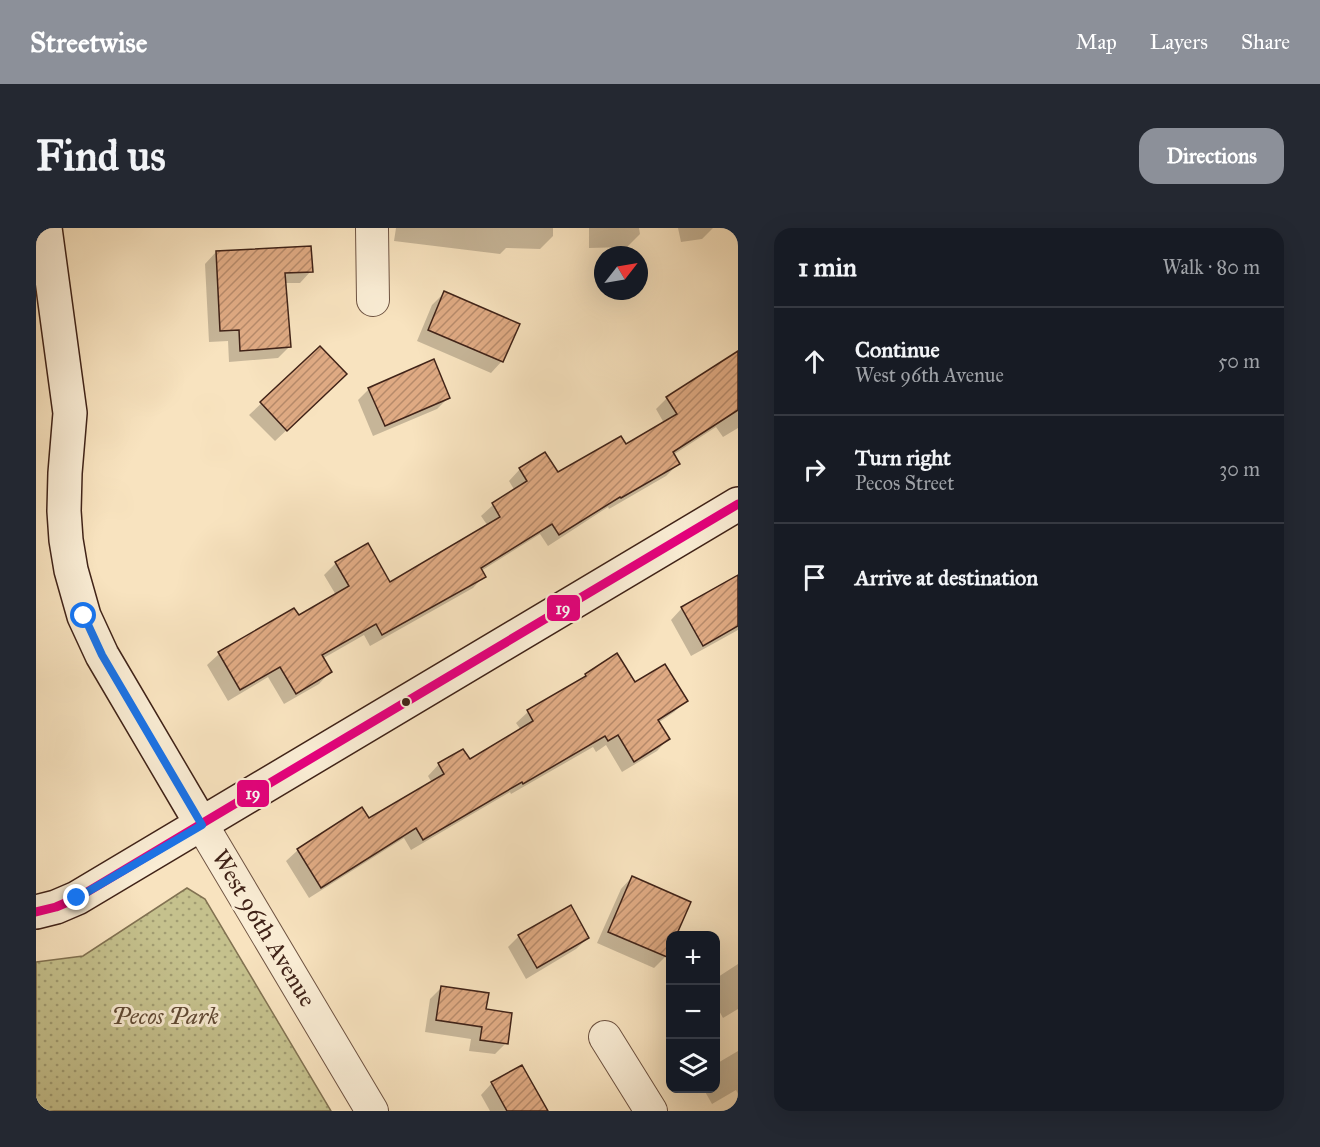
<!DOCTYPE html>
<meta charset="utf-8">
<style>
body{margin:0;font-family:"IM FELL Great Primer",serif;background:#242831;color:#f1f3f6}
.controls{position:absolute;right:18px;bottom:18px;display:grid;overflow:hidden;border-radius:12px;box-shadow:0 6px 24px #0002}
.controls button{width:54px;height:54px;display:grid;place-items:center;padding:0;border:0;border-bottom:2px solid #363941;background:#171b24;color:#f1f3f6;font:30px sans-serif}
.compass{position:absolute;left:558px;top:18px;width:54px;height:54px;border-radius:50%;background:#171b24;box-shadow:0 6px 24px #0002;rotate:59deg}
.stop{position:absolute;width:18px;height:18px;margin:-14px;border:4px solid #1a73e8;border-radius:50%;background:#fff}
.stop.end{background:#1a73e8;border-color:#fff;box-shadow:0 2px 6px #0008}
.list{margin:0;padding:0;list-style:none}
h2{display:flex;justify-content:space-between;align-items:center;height:78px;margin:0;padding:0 24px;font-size:26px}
h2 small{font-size:20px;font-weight:400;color:#9ea1a6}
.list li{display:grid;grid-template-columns:39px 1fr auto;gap:18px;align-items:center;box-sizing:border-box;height:108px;padding:0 24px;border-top:2px solid #363941}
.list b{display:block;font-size:22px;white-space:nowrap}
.list p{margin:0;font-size:20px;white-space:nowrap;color:#9ea1a6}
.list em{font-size:20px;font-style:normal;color:#9ea1a6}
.icon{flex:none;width:33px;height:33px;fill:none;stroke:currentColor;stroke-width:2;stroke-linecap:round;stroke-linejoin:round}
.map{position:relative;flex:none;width:702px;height:883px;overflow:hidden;border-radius:18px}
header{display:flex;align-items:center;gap:36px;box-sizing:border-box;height:84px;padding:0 30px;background:#8c9099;color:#fff}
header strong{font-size:28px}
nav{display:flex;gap:33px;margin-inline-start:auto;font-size:21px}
.intro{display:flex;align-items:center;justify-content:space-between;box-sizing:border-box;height:144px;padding:0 36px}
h1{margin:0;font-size:42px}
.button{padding:15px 27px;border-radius:18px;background:#8c9099;color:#fff;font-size:21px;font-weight:700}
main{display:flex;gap:36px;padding:0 36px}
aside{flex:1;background:#171b24;border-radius:18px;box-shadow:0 6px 24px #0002}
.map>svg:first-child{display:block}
.park{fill:url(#park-dots);stroke:#827252;stroke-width:1.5}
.shadow{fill:#0003}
.building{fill:url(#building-hatch);stroke:#402318;stroke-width:1.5}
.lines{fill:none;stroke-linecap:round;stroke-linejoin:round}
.street-casing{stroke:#6e5342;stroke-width:34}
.secondary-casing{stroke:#402318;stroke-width:36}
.street{stroke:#faedd5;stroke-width:32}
.secondary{stroke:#faedd5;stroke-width:33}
.bus-1-casing{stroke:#faedd5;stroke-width:14}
.bus-1{stroke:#e5007d;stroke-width:9}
.route{stroke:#1a73e8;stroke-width:8}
.bus-dot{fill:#402318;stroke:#faedd5;stroke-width:2}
.labels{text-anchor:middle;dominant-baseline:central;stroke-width:6;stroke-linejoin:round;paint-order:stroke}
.street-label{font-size:24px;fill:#402318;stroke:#faedd5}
.park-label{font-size:24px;font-style:italic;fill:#614a35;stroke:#faedd5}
.line-badge{stroke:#faedd5;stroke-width:2}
.badge-label{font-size:16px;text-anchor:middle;font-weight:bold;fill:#fff}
</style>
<header>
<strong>Streetwise</strong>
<nav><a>Map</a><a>Layers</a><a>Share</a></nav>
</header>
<div class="intro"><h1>Find us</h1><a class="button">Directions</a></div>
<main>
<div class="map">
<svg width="702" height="883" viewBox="0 0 702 883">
<defs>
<pattern id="park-dots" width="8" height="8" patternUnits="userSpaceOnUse" patternTransform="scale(1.5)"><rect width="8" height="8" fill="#c5c18d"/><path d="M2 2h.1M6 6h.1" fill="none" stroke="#a19c72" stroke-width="1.8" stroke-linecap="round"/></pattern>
<pattern id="building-hatch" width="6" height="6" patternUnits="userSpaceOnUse" patternTransform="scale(1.5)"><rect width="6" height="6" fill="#dfaa83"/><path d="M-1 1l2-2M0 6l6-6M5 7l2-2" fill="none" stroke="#b68a6a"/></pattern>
</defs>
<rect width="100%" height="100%" fill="#f8e3bf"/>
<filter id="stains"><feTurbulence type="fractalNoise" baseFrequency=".00333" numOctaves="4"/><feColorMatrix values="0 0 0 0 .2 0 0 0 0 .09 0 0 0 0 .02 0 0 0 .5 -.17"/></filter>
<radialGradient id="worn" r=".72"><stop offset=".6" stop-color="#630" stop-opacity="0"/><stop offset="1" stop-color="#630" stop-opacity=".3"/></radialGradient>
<path class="park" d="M151,660l18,11 126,212h-295v-149l47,-6z"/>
<path class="shadow" d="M360,0h157v8l-13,13 -34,-1 -6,6 -106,-13z
M553,0h50l1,6 -13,13 -38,1z
M642,0h35l-11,11 -21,3z
M180,24l95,19 -11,12h-15l4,64 -11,11 -49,4 -1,-21 -19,1 -4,-78z
M408,65l58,68 -11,12 -74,-32 15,-36z
M284,120l14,38 -59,55 -26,-26z
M702,143v57l-15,9 -7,-10 -43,28 5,9 -12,12 -57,33 -1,-2 -60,39 -8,-12 -59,37 3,5 -11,12 -103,58 -6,-11 -42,24 8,13 -11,12 -35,20 -16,-27 -40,24 -21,-36 12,-11 75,-44 4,7 38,-22 -12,-20 12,-12 31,-18 22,39 99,-58 -7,-10 12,-11 22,-14 -6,-10 11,-12 38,5 67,-28 39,-23 -8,-14 11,-11z
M333,161l80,8 -12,12 -64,27 -15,-36z
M702,350v52l-47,26 -20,-36 11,-12z
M581,427l18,29 51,17 -12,11 -16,11 10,16 -11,12 -35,21 -16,-27 -10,7 -3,-5 -82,47 -1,-2 -99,58 -7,-12 -95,60 -23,-37 12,-11 70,-30 64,-37 -4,-7 11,-12 30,-3 52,-31 -5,-7 12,-11 51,-30 7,-7z
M596,649l38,59v9l-4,11 -12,12 -57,-25 24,-54z
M483,708l69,2 -12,11 -50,30 -18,-32z
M702,736v45l-15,9 -7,-13v-31l2,3z
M406,759l43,23 21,33 -11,11 -26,-3 2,-12 -46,-7 5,-33z
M702,823v43l-2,-4 -24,14 -9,-16h13v-24z
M456,855l54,28h-56l-9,-16z"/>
<path class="building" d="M275,18l2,26 -28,1 6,74 -51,4 -1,-21 -19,1 -4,-80z
M408,63l76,33 -17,38 -75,-32z
M284,118l27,28 -60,57 -27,-29z
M702,123v59l-65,42 7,12 -59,34 -1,-1 -61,38 -7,-11 -71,44 5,9 -104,58 -6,-11 -54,31 10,17 -36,22 -16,-27 -40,23 -22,-38 76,-44 5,7 50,-29 -14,-24 33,-19 22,39 110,-65 -8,-14 35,-22 -8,-13 26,-16 13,20 63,-36 5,8 51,-30 -11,-17z
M398,131l16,39 -65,28 -17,-38z
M702,347v51l-35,20 -22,-39z
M581,425l18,29 30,-18 23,37 -30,19 12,19 -36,23 -16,-27 -10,6 -3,-5 -82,48 -1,-2 -99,58 -7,-12 -95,60 -24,-39 65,-42 7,11 75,-44 -6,-11 25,-14 7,10 63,-38 -6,-11 59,-34 -1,-2z
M596,648l59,26 -15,34h-6v13l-3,8 -59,-25z
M535,677l18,33 -52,30 -19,-33z
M405,758l48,7 -3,16 26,4 -4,31 -28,-4 2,-13 -46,-7z
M486,837l26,46h-41l-16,-29z"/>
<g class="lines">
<g class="street-casing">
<path id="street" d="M336,0l1,72
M166,597l170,286
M569,809l46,74"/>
</g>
<g class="secondary-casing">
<path id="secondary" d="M9,0l25,185 -5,60 -1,38 2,29 5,30 13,46 18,39 100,170
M0,684l20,-5 21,-9 661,-394"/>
</g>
<use href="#street" class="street"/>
<use href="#secondary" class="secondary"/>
<g class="bus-1-casing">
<path id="bus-1" d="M0,684l20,-5 21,-9 661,-394"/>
</g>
<use href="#bus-1" class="bus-1"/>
</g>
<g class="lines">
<path class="route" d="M41,670l125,-73 -100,-170 -18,-39"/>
</g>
<circle class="bus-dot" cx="370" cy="474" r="5"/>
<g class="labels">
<g class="street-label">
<text transform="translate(228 700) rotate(59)">West 96th Avenue</text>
</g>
<g class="park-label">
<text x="129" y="788">Pecos Park</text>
</g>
</g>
<g class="line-badge">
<rect x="510" y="366" width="35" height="28" rx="6" fill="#e5007d"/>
<rect x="200" y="551" width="34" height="29" rx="6" fill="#e5007d"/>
</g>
<g class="badge-label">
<text x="527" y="386">19</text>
<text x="217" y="571">19</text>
</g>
<rect width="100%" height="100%" filter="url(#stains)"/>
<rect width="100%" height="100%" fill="url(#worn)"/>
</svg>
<div class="controls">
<button>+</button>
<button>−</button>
<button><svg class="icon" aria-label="layers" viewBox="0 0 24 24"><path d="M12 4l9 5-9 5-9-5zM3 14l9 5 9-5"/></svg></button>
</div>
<svg class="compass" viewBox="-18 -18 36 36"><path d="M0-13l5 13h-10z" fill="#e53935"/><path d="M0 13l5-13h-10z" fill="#9ea1a6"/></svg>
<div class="stop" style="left:48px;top:388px"></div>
<div class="stop end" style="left:41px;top:670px"></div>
</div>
<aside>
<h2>1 min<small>Walk · 80 m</small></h2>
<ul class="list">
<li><svg class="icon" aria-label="ahead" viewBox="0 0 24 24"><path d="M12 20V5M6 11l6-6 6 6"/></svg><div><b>Continue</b><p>West 96th Avenue</p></div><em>50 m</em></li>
<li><svg class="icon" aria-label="right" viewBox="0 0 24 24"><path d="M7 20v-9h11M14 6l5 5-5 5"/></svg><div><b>Turn right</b><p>Pecos Street</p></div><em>30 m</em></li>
<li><svg class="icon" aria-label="arrive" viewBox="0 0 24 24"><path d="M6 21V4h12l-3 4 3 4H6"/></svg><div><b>Arrive at destination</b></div></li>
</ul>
</aside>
</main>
